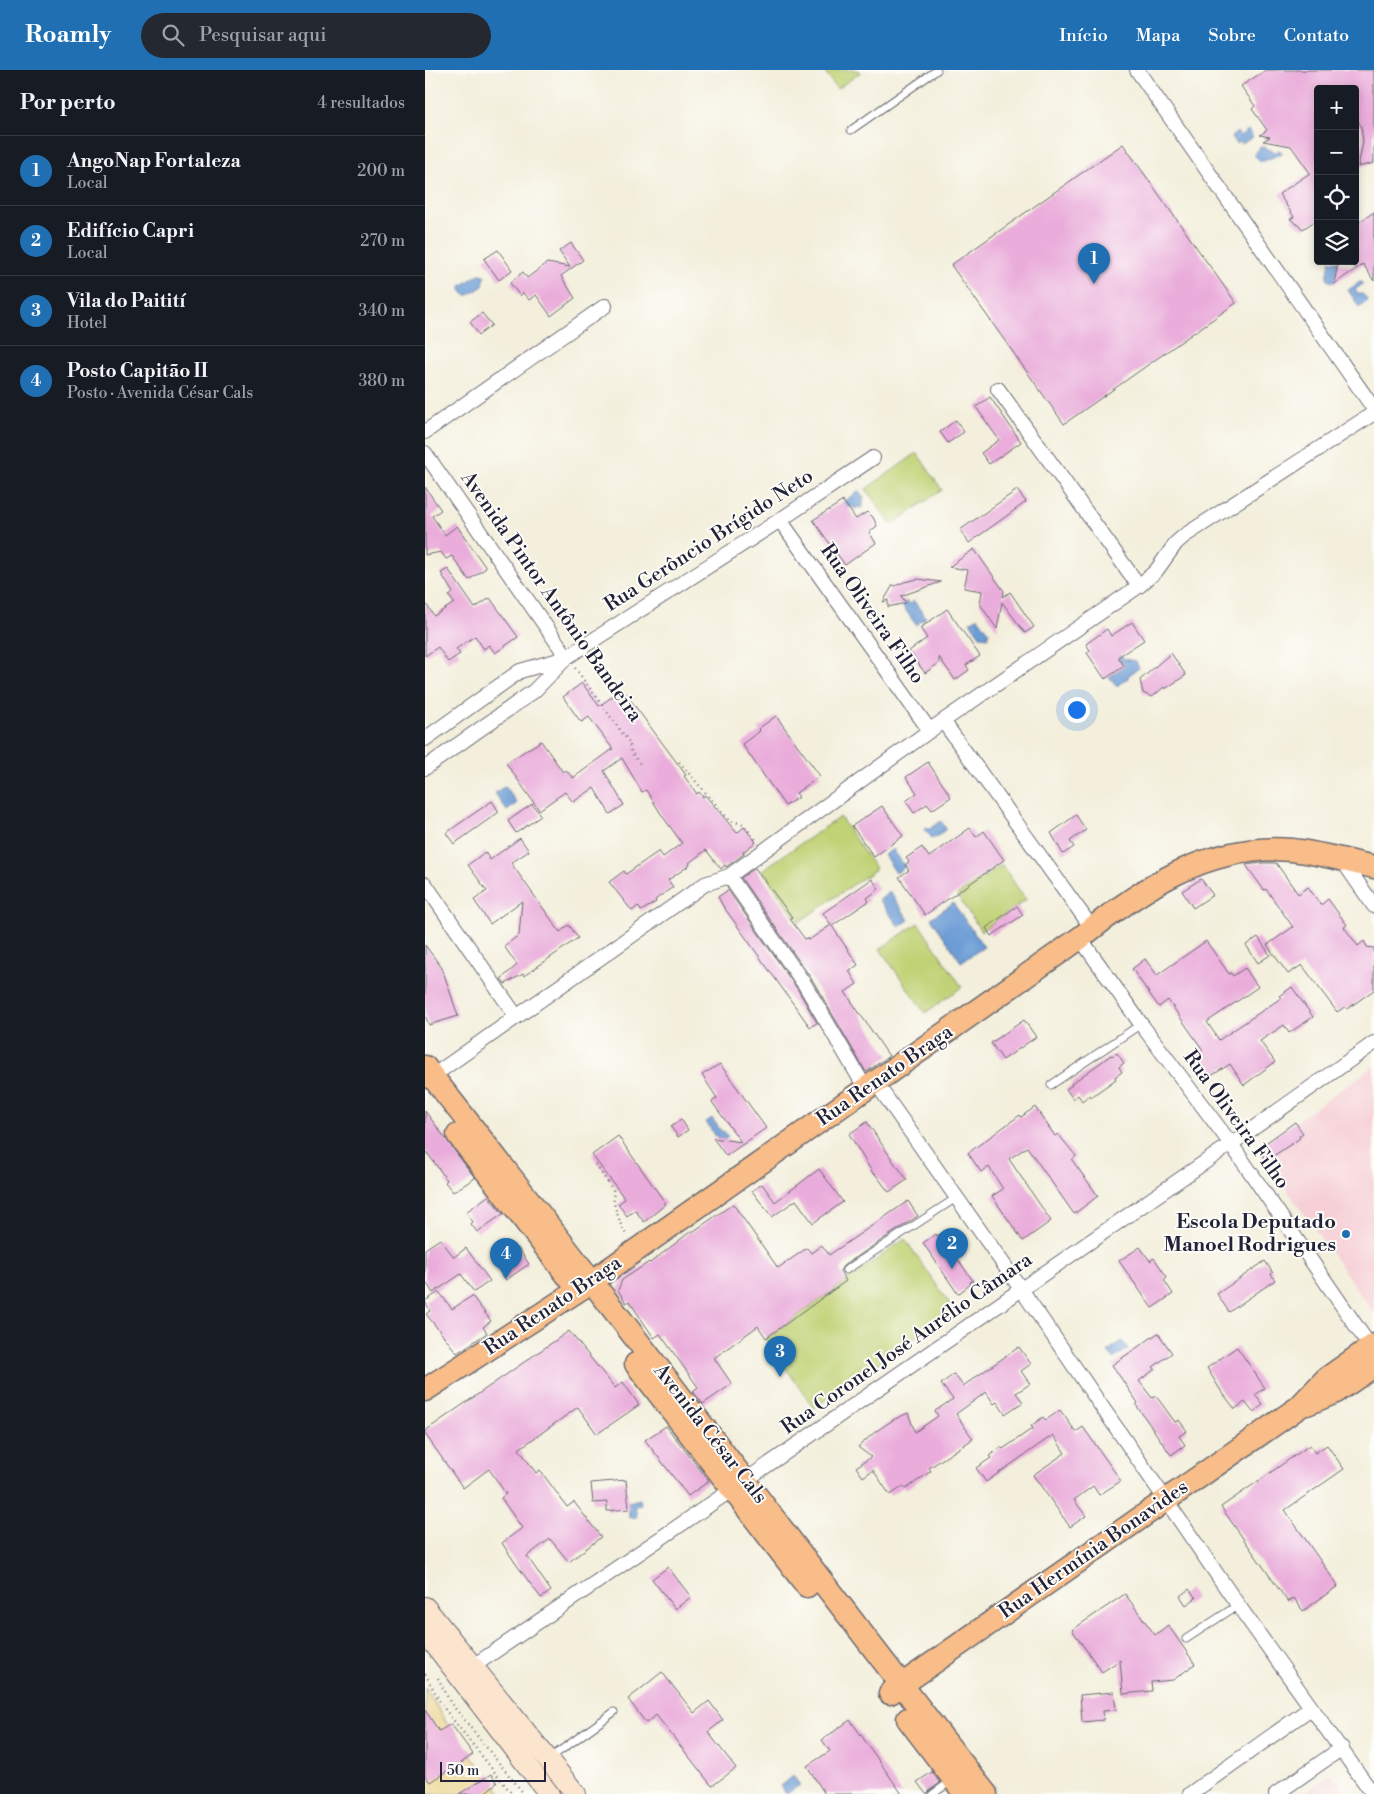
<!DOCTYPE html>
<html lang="pt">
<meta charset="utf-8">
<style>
body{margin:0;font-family:"Libre Bodoni",serif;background:#242831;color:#f1f3f6}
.controls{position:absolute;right:15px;top:15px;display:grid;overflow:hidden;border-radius:5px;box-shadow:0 2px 8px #0003}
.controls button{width:45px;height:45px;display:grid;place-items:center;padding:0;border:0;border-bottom:1px solid #363941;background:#171b24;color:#f1f3f6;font:25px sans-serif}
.scale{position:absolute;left:15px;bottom:12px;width:106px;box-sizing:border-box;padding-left:5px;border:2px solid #22223b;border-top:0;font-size:14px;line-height:18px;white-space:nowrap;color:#22223b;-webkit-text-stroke:4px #fdfcf7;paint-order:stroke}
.you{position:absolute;left:651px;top:639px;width:18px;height:18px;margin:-12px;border:4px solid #fff;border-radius:50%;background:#1a73e8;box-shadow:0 0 0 8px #1a73e833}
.badge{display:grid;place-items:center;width:32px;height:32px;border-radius:50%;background:#1f6fb2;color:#fff;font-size:16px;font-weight:700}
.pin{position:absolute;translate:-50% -41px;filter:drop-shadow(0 1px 2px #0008)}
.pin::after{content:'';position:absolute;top:26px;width:18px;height:15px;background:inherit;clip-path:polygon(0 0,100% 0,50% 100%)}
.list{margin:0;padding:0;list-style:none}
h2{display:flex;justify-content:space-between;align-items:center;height:65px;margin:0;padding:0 20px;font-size:21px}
h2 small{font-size:16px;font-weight:400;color:#9ea1a6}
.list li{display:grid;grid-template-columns:32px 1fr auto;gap:15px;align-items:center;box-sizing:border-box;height:70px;padding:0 20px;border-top:1px solid #363941}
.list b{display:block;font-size:19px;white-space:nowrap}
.list p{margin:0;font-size:16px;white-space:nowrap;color:#9ea1a6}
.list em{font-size:16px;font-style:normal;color:#9ea1a6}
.icon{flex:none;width:28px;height:28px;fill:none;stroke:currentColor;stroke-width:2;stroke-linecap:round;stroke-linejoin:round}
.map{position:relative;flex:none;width:949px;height:1724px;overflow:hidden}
header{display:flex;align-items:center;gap:30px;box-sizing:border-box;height:70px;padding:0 25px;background:#1f6fb2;color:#fff}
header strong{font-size:24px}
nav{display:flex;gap:28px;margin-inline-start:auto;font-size:18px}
.search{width:350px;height:45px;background:#242831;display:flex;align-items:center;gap:12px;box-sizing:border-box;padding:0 18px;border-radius:28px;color:#9ea1a6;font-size:19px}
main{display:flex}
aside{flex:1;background:#171b24}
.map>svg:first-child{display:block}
.built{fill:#f6cfd7}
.green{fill:#c0d274;stroke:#717a58}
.sand{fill:#eeda9e;stroke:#887e6c}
.water{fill:#6c9cd5;stroke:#475f88}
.building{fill:#eaaddb}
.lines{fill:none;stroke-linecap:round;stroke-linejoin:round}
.lane-casing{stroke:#6b6a73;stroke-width:9}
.street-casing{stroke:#6b6a73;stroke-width:16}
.secondary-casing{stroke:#6b6a73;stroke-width:22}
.primary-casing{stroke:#6b6a73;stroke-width:25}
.path{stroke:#6b6a73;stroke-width:2.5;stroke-dasharray:1 4;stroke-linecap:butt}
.lane{stroke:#fff;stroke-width:7}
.street{stroke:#fff;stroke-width:14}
.secondary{stroke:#fce5cf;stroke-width:20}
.primary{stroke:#f8bd88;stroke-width:22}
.poi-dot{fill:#1f6fb2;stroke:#fdfcf7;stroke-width:2}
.labels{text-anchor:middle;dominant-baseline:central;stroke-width:4;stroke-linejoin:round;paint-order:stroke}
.street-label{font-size:20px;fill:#22223b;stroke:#fdfcf7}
.poi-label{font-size:20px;font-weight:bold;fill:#22223b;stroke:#fdfcf7;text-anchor:end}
</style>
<header>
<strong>Roamly</strong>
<div class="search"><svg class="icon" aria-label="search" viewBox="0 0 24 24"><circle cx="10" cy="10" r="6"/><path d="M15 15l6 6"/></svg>Pesquisar aqui</div>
<nav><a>Início</a><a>Mapa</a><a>Sobre</a><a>Contato</a></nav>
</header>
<main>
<aside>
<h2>Por perto<small>4 resultados</small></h2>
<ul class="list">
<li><span class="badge">1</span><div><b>AngoNap Fortaleza</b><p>Local</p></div><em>200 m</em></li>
<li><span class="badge">2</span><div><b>Edifício Capri</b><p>Local</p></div><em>270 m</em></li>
<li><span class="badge">3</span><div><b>Vila do Paitití</b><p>Hotel</p></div><em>340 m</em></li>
<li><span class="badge">4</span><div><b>Posto Capitão II</b><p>Posto · Avenida César Cals</p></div><em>380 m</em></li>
</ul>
</aside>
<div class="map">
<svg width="949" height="1724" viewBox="0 0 949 1724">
<rect width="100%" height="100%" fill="#fdfcf7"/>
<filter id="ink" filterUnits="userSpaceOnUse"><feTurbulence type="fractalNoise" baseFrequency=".02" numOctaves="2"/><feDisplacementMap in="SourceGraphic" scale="10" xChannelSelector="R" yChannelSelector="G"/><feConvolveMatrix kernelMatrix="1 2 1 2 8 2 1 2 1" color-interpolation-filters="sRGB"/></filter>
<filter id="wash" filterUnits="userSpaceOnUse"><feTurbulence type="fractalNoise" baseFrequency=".0096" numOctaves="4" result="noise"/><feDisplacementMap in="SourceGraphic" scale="20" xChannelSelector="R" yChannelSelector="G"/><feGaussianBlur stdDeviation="1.12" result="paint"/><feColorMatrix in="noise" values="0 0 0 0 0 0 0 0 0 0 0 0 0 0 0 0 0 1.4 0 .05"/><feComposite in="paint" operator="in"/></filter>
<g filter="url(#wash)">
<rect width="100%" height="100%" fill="#f3efdc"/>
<path class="built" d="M949,996v248l-112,-160 1,-9z
M907,1703l15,21h-44z"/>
<path class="green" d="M398,0h35l2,3 -23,16z
M492,383l25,37 -51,35 -25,-36z
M415,747l36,52 -77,53 -37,-52z
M577,795l24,35 -45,31 -24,-36z
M493,853l44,64 -37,26 -45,-64z
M480,1169l49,71 -140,98 -49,-69z"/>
<path class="sand" d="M0,1617l25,42 52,65h-77z"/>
<path class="water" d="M823,60l5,7 -11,7 -2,-2 -4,2 -5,-7 6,-5 3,4z
M835,77h4l11,5 5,-2 3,3 -19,8h-4l-5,-5v-3z
M905,191h8l-3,21 -6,-1 -2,-3z
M54,204h3l3,2 -2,10 -14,9h-4l-4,-5v-4z
M936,211l2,3 -8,6 3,4h5l5,7 -9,6 -11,-17z
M434,421l5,8 -1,1v7l-3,1 -2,-1 -3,2 -4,-3 -4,2 -4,-6z
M481,531l3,3 5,-3 12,17 -10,7 -15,-21z
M553,547l11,15 -1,5 -8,-1 -10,-14z
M695,583l4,6 12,2 3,7 -10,7 -1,3 -11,8 -8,-9 15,-11 -7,-10z
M80,716l12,17 -10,8 -12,-18z
M516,751l5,8 -11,9h-3l-8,-9 3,-2 3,2z
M468,779l12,18 -9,6 -12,-18z
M465,822l19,28 -10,7 -20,-27z
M528,833l31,44 -23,15 -30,-44z
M287,1048l10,14 2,-1 4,6 -4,3 -5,-1 -2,-4 -2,1 -9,-14z
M697,1271l6,8 -14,10 -6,-8z
M215,1429l1,5 -6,2 2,11 -8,1 -1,-16z
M368,1706l7,9 -14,9 -5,-8z"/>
<g id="blocks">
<path class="building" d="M841,0h108v93l-16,4 5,-25 -2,-16 -6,-10v-27h-37v130l-15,10 -13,-10 4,-2 -15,-23 31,-21 -19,-27 -28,-5 7,-4 -10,-2 7,-5 -15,-21 3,-3 -14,-20z
M698,74l113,159 -172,121 -113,-159z
M949,142v69l-11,-17 -29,20 4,-21 17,4v-42z
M146,173l12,17 -22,16 14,22 -24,18 -15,-21 -7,5 -6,-7 -3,3 -10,-13 13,-11 4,6 20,-15 23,4 -11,-16z
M73,180l14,20 -13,10 -15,-21z
M57,243l10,12 -13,10 -9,-13z
M565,327l31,45 -32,22 -8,-11 18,-13 -23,-33z
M531,350l8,12 -16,11 -8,-11z
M0,417l16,23 -9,6 13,19 12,-9 29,42 -17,12 -17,-24 -6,3 -5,-7 -16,3z
M592,420l9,12 -57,41 -9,-13z
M418,431l13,18 11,-7 6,5 4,9 -8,6 7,11 -31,22 -32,-45z
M549,479l30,42 -1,6 7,-5 24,35 -9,6 -23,-31 -5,27 -17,-25 2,-13 -18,-3 4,-18 -19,-3z
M23,499l27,39 15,-10 28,39 -23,16 -6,-8 -5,4 -9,-13 -19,13 4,5 -12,8 -10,-15 -13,9v-54l9,14 20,-13 -5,-7 4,-3 -12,-20z
M493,509l23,3 -40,14 5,7 -18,4v-7l-5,2 10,-17 2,1 9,-4z
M522,539l33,47 -14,9 3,5 -14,10 -16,-23v6l-14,10 -16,-22 18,-13 -7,-10z
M707,552l12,18 -26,17 6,9 -19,13 -18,-26 3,-3 -4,-6 21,-15 4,7z
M746,583l15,22 -21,14 -1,-2 -12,10 -9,-4 -3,-13z
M157,613l17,23 17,-12 4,5 6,-5 60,81 -2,1 13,18 2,-2 4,5 2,-2 32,38 7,-6 12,15 -13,10 1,2 -18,13 -1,-2 -4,4 -15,-19 -17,13 1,2 -22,15 5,7 -18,13 1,2 -15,9 -3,-5 -6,5 -23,-29 15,-11 2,3 33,-23 4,6 19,-14 -19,-26 -17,-27 -4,2 -20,-34 -18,13 20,34 -14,9 -16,-26 -21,14 -8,-10 -26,18 -33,-47 35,-22 22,31 3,-2 7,8 40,-29 -24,-32 -7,5 -2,-1 -17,-24z
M351,646l44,60 -24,17 3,4 -14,9 -43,-62 18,-13 -2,-2z
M503,692l23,35 -19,13 -5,-6 -13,9 -8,-12 11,-8 -11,-16z
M67,731l7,11 -45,32 -8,-11z
M107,734l9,12 -25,17 -8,-12z
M457,736l21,30 -29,21 -22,-31z
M651,745l10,15 -16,11 4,6 -11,7 -12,-21z
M545,758l6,9 8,-6 20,29 -79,55 -26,-38 10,-7 -4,-5 4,-3 -3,-4 16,-11 7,10z
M95,768l9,13 -18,12 49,69 9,-7 9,13 -54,38 -1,-2 -18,10 -4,-5 16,-14 -13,-19 15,-11 3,-34 -32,23 -16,-24 13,-9 -19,-26 17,-13 5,8z
M837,793h14l22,31 10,-7 13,18 7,-6 19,26 -3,2 14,19 6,-5 3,6 7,1v42l-27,19 -2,-2 -8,5 -35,-47 -14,9 -21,-29 26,-18 -27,-38 -2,1 -18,-25z
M330,798l37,49 -2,2 15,20 2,-1 2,2 22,-15 -8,-12 49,-34 7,10 -12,9 2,3 -37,25 26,39 -9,6 8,13 -12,8 44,64 -23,16 -53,-91 -72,-103z
M776,809l12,16 -20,13 -11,-17z
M303,820l70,100 19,33 -7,4 -87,-121 -5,-9z
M592,836l6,9 -32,21 -5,-8z
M833,867l12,18 -12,8 -12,-18z
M781,871l23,33 2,-1 2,3 12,-8 13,19 -51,35 12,18 62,-42 -2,-2 13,-9 21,30 -24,16 -5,-8 -24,16 15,21 -31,23 -14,-21 -22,14 -14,-20 9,-8 -35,-50 -9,7 -27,-38 13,-10 12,16z
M0,875l17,23 16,48 -29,9 -4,-10z
M599,950l12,17 -33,23 -12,-17z
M692,983l7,10 -5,4 3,5 -7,5 1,2 -25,18 -1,-2 -8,6 -4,-6 -5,4 -7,-10 6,-4 -1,-1 40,-29 1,1z
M295,994l46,64 -40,28 -13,-18 28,4 -29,-40 5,-4 -15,-23z
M610,1037l20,29 3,-2 18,22 -4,4 26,36 -24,18 -47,-67 -18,12 42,62 -28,20 -31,-45 11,-7 -14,-22 -8,5 -13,-19 52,-38 1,2z
M0,1041l50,67 -22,14 -8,-10 2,-2 -22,-30z
M256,1049l7,11 -10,7 -7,-10z
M442,1052l30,45h1l9,13 -18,12 -14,-18 -1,1 -25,-41z
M870,1052l8,11 -4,3 1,2 -34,23 -4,-7 1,-9z
M193,1066l48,68 -22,18 -9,-12 -8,6 -9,-12 7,-5 -33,-44z
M394,1099l24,33 -30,21 -17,-23 -24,17 -20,-26 10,-7 13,18z
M63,1126l15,18 -26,18 -6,-8 2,-2 -7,-10z
M483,1131l10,15 -75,50 -3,5 6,10 -80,57 -8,-12 -44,32 18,26 -29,20 -10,-13 5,-4 -38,-53 -6,4 -25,-37 -3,2 -8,-13 4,-10 27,-18 1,1 40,-31 1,1 42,-29 45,64 29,-20 4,5 11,-8 7,10z
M511,1164l1,2 3,-2 33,47 -3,1 1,2 -13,10 -35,-51z
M15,1169l14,18 12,-9 24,33 -16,11 -13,-18 -28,19 -8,-12v-32z
M715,1177l10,14 4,-3 13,19 -3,3 9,14 -21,14 -33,-47z
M93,1178l11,16 -23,16 -11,-15z
M840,1191l8,12 -2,1 4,6 -46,32 -12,-18z
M14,1222l13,17 20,-13 19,25 -8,6 4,6 -30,20 -31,-39 4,-3 -5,-10z
M144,1261l46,57 8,-6 16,23 -42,29 -19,-27 -59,42 17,24 4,-3 27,37 7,-5 27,35 -32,25 -19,-23 -23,17 24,35 -10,7 -25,-34 -14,-21 20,-15 -21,-30 5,-4 -17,-25 -26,19 -38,-54v-3z
M733,1263l14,20 -19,14 2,2 -16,12 13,17 4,-2 19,26 4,-2 8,11 -8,5 6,9 -14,10 -35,-50 2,-2 -26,-38z
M594,1277l12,17 -10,7 9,13 -14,9 7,9 -18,12 -8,-12 -3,2 -8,-12 -30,22 17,25 -44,29 2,3 -25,18 -2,-3 -14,9 -17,-25 -10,7 -7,-10 15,-10 -13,-10 17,-15 18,-12 15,-7 7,19 23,-16 -3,-5 18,-12 -12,-15 13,-10 9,12z
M812,1277l28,41 -10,7 8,10 -10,7 -8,-10 -10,7 -14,-18 -14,-23z
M635,1340l16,22 7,-5 38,54 -22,14 -6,-9 -19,14 12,16 -16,11 -37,-52 32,-22 -12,-18 -67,47 -10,-14 15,-10 -2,-2 12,-9 2,2 30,-21 -2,-2 12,-9 3,3z
M241,1356l43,55 -21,15 -43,-56z
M885,1375l5,8 12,-8 17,24 -59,41 53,76 -35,25 -9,-13 -6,4 -67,-95z
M201,1410l3,29 -22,2v-9l-14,1 -2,-20z
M243,1497l23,30 -16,12 -23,-30z
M764,1519l7,9 -10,7 -6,-9z
M700,1524l30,41 13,-10 27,39 -22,16 -22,2 1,9 -29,3 -3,-34 -18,12 -30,-42z
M237,1602l32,41 15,-12 14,19 -15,12 28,36 -24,18 -56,-71 -10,8 -18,-24z
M689,1622l2,18 -13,1 1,9 -22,2 -2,-27z
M0,1640l14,21 12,-7 22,30 -17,13 -1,-1 -25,16 -5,-6z
M425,1650l11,15 41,59h-77l-18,-28 23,-15 -8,-11z
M507,1702l8,11 -10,7 -2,4h-2l-9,-12z
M66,1704l6,9 -14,11h-24z"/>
</g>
</g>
<g filter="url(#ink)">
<use href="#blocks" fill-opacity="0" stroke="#6b6a73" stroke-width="1"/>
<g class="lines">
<g class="lane-casing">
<path id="lane" d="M426,60l86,-60
M626,1015l90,-61
M421,1200l110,-72
M761,1569l52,-34
M125,1688l64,-46
M508,1724l18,-13"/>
</g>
<g class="street-casing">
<path id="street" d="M712,0l237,339
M573,319l141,197
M0,362l180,-126
M0,383l142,204
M355,450l150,211
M518,651l149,207
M0,669l95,-68 46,-13
M0,698l109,-77 33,-34 213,-137 93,-62
M917,790l32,46
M304,806l76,109 61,104
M0,814l91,132
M655,868l61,86 90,120 143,208
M2,1010l278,-196 24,-8 214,-155 196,-135 17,-15 20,-28 8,-7 190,-123
M451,1013l145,206 217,316 135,189
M41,1601l280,-191 485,-336 143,-101
M765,1724l121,-86
M851,1724l66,-46"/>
</g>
<g class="secondary-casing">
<path id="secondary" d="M0,1537l151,187
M0,1562l124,162"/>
</g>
<g class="primary-casing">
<path id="primary" d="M0,997c189,240 373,485 561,727
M33,1065l120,154
M211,1294l171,222
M0,1320l166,-108 489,-344c62,-50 128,-95 212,-88 28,3 55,11 82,17
M882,1334l29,-12 38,-26
M465,1623l409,-286 27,-28 48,-34
M483,1649l57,75"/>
</g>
<path class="path" d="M150,598l54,74 2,10 10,13
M254,692l51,59 13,3 13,16
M171,1095l17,25 1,14 8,24 5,8
M0,1604l18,33 69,87
M13,1608l12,24 74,92"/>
<use href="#lane" class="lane"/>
<use href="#street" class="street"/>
<use href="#secondary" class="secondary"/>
<use href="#primary" class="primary"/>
</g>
</g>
<circle class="poi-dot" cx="921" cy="1164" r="5"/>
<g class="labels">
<g class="street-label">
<text transform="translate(284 471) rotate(-33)">Rua Gerôncio Brígido Neto</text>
<text transform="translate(126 527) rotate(55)">Avenida Pintor Antônio Bandeira</text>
<text transform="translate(447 544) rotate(55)">Rua Oliveira Filho</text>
<text transform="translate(460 1006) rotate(-35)">Rua Renato Braga</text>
<text transform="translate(811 1050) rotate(54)">Rua Oliveira Filho</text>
<text transform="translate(128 1236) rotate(-34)">Rua Renato Braga</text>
<text transform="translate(482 1274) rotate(-35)">Rua Coronel José Aurélio Câmara</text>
<text transform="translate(285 1364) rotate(52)">Avenida César Cals</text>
<text transform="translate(669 1480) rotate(-35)">Rua Hermínia Bonavides</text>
</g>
<g class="poi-label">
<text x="911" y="1152">Escola Deputado<tspan x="911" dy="23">Manoel Rodrigues</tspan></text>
</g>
</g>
</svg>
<div class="controls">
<button>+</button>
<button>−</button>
<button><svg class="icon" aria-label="locate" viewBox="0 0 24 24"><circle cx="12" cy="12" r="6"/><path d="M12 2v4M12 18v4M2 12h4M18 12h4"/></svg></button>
<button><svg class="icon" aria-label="layers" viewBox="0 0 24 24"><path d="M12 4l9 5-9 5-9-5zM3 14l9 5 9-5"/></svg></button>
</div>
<div class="scale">50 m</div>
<div class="you"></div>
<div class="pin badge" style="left:669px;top:214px">1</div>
<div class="pin badge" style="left:527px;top:1199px">2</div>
<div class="pin badge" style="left:355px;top:1307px">3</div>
<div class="pin badge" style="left:81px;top:1209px">4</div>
</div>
</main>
